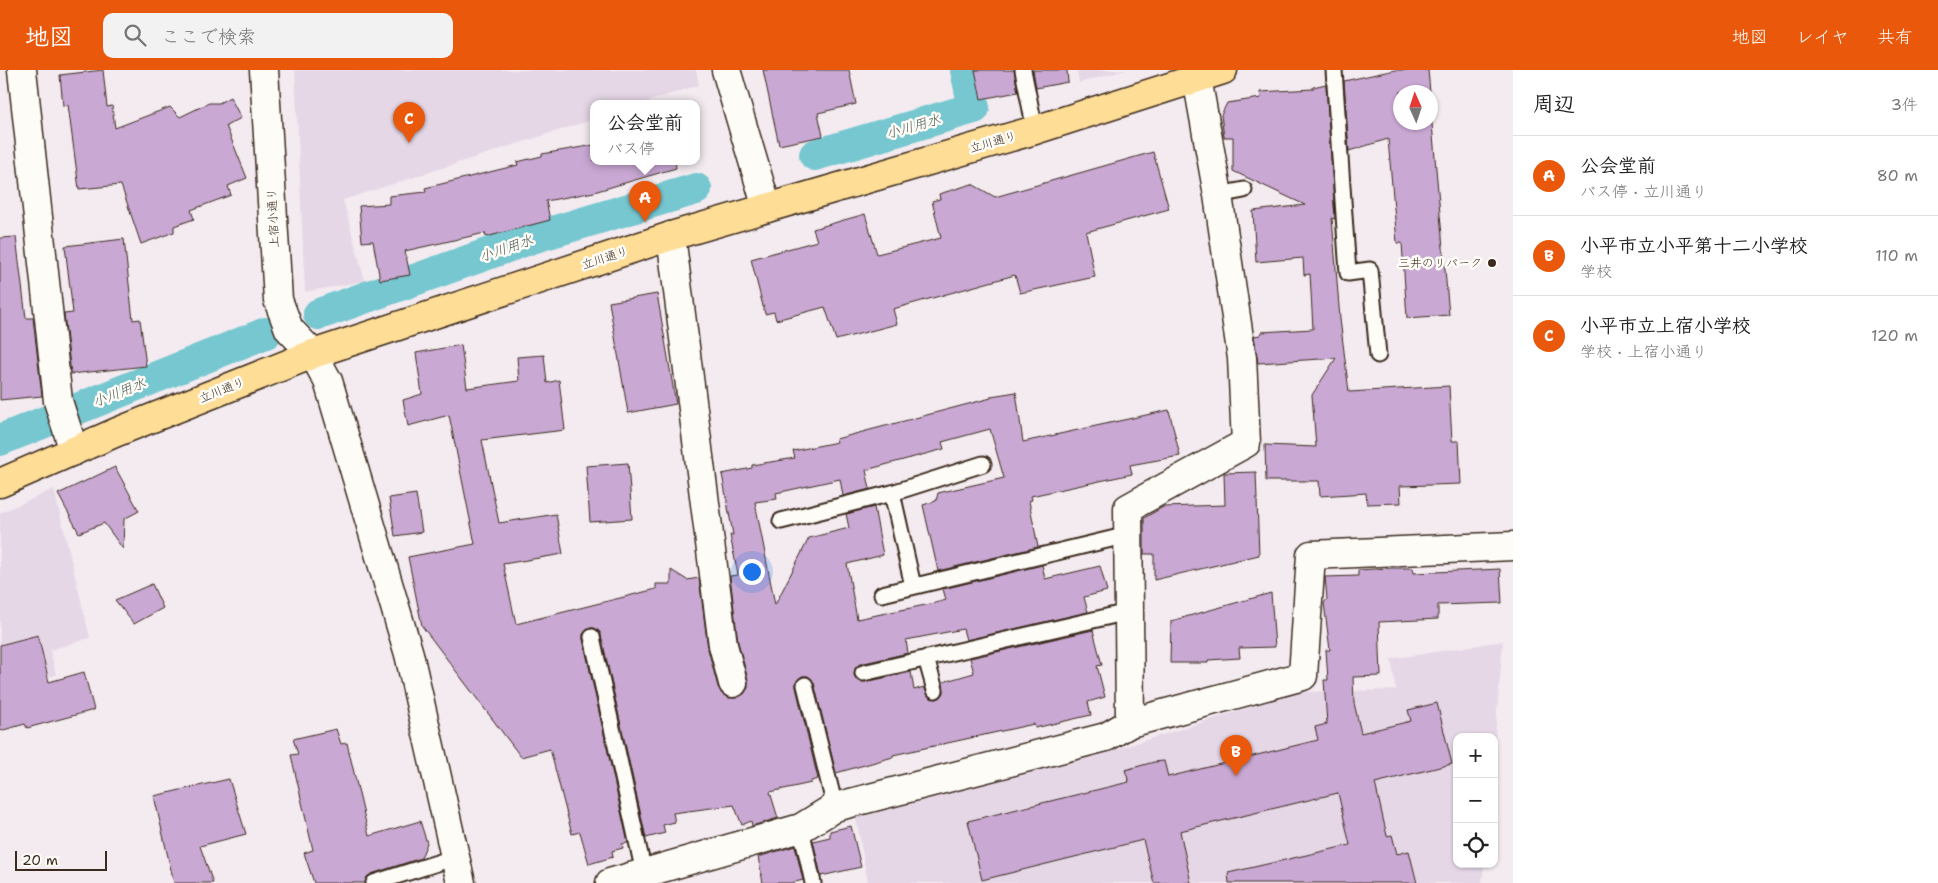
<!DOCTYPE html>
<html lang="ja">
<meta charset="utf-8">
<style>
body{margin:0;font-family:"Shantell Sans","Klee One",sans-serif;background:#f2f2f2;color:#222}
.controls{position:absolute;right:15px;bottom:15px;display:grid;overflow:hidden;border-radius:10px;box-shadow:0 1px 4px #0004}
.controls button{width:45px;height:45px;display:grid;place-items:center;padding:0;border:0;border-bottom:1px solid #e0e0e0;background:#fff;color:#222;font:25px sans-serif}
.compass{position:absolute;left:1393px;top:15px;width:45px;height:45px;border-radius:50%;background:#fff;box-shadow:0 1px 4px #0004;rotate:357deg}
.scale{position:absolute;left:15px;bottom:12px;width:92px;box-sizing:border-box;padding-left:5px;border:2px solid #3b2a1e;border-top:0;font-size:14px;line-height:18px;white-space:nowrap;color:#3b2a1e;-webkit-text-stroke:4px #fdfcf7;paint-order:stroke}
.you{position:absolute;left:751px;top:501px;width:18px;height:18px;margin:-12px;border:4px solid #fff;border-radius:50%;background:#1a73e8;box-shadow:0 0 0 8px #1a73e833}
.badge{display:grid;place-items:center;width:32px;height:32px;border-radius:50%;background:#ea580c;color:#fff;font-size:16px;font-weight:700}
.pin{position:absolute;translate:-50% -41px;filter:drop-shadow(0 1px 2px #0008)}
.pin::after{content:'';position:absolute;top:26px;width:18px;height:15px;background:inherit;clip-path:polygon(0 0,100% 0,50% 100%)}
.popup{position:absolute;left:590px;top:30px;width:110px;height:65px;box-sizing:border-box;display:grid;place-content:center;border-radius:10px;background:#fff;filter:drop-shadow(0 1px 4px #0005);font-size:16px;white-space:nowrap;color:#767676}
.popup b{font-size:19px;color:#222}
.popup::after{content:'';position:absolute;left:50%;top:100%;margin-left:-10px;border:10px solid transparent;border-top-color:#fff}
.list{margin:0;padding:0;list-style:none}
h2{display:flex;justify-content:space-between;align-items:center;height:65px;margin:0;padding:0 20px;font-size:21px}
h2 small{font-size:16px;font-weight:400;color:#767676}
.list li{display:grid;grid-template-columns:32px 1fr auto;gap:15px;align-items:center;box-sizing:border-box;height:80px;padding:0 20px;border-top:1px solid #e0e0e0}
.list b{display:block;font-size:19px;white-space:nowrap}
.list p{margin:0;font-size:16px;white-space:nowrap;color:#767676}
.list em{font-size:16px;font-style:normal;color:#767676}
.icon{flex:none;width:28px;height:28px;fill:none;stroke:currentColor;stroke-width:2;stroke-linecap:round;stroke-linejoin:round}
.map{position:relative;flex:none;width:1513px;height:813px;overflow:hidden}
header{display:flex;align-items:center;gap:30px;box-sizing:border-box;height:70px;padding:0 25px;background:#ea580c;color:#fff}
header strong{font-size:24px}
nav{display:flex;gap:28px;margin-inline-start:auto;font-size:18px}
.search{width:350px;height:45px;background:#f2f2f2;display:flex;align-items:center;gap:12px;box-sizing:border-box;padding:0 18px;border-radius:10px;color:#767676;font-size:19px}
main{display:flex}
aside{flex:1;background:#fff}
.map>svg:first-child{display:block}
.built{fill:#e6d7e7}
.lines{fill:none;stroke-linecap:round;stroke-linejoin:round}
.canal{stroke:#76c7d0;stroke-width:32}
.building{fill:#c9a8d3;stroke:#3b2a1e}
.lane-casing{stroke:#3b2a1e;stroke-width:19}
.street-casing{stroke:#3b2a1e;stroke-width:31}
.secondary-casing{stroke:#3b2a1e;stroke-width:31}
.primary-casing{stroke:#3b2a1e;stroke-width:31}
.lane{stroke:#fdfcf7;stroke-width:15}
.street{stroke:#fdfcf7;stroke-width:28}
.secondary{stroke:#fdfcf7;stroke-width:28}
.primary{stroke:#fedd96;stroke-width:28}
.poi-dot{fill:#3b2a1e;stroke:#fdfcf7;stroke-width:2}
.labels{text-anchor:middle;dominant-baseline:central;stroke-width:5;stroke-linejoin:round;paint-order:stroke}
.street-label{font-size:12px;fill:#3b2a1e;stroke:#fdfcf7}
.poi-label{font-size:12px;fill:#3b2a1e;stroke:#fdfcf7;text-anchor:end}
.water-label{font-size:14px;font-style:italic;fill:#4d5953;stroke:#fdfcf7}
</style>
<header>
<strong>地図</strong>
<div class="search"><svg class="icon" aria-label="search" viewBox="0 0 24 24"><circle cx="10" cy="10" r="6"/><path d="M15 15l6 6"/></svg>ここで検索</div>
<nav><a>地図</a><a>レイヤ</a><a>共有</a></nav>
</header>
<main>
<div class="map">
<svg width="1513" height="813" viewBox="0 0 1513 813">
<rect width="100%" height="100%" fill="#f3ebf0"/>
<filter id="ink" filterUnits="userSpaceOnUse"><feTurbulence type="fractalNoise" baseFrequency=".02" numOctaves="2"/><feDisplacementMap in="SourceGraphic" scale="10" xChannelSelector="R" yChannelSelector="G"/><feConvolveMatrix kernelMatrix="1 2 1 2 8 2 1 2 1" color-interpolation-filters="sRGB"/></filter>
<g filter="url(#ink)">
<path class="built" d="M295,0h401l3,15 -56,18h-49v16l-251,81 22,81 -60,11z
M1077,0h49l-47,13z
M54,419l36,149 -40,12 6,25 -56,13v-175z
M1503,571l-9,108v-12h-37v127h27l-2,19h-614l-12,-65 274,-73 169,-53 97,-2 -5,-31z"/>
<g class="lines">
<path class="canal" d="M815,85l159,-47 -8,-38
M319,244l213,-76 164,-49
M0,370l266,-107"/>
</g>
<path class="building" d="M103,0l4,37 5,-1 3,22 55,-21 10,10 29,-14h10l11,-6 11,21 -15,8 21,52 -19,8 3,9 -40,15 3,9 -20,7v6l-33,12 -20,-59 -42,4 -11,-84 -5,1 -3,-31z
M763,0h86l7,34 -38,9 5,23 -44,9z
M975,0h39l4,22 -37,7z
M1033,0h34l1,12 -32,6z
M1395,0h33l2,22h-30v30h30v-21l19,214 -42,3 -5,-75h-5l-9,-104 -39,12 -5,-70z
M1326,14l9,135 -3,-1 8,101 9,73 100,-6 3,55h7l2,43 -61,2 1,17 -34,1 -1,-11 -46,3 -1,-15h-53l-1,-36 51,2 -4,-52 24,-37 -78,5 -4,-27 6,-1 1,-3 52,-3 -3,-55 -6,1 -1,-17 -47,4 -3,-51 52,-6 -72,-34v-34h-9l-3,-22 6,-12 34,-5 -1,-6 53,-3v-2z
M594,75v16h81l1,7 -82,24 -48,9 4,19 -64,17 -1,-4 -80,18 5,24 -30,5 -7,-39 -11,1 -3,-36 30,-2v-8l37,-4 -1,-4 93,-23 -1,-3 25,-6v-2z
M1153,82l16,57 -83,23 9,45 -75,16 -5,-18 -122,34 4,15 -61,16 -11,-33 -49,13 -2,-8 -9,2 -14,-55 66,-18 -4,-12 52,-15 12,40 64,-16 -9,-37 8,-2 -1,-5 33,-10 23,13z
M16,167l10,81h7l9,78 -42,4v-162z
M124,169l9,81 7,-1 6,47 -75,8 -7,-60 9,-1 -8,-67z
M657,224l19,110 -48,9 -19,-111z
M461,275l6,43 52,-7 -2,-24 27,-2 3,28 12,-3 6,50 -83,10 17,83 57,-9 7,40 -60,10 13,60 140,-35v-5h15v-14l16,10 12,-2 9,71 10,38 4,7 7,4h7l8,-4 4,-6v-8l-10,-38 -8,-66 8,-1 -8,-40h3l-11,-61 30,-6v-3l43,-7 -2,-7 44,-9 -1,-3 155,-41v-2l25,-4 7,50 146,-32 11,46 -50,9 2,9 -101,22 1,4 -3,1 9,46 -100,24 -15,-66 13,-4 2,-8 66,-15 -14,-49 -48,13 2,7 -78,21 4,19 -27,7 -3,-17 -64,14 1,6 -22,3 20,103 34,-67 40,-10 -3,-14 28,-7 9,48 -36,9 10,55 78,-16 11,-3 -3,-11 99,-24 3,14 55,-13 7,25 -23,6 4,15 -122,28 -3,-11 -57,11 2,13 -48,11 -4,3 -2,8 3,5 8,2 46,-10 3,18 10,-3 5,10 8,2 7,-6 -1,-11 31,-9 -4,-15 123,-28 9,35 -5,1 8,31 -17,5 3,13 -56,13 -1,-4 -141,31v2l-57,16 -22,-90 -6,-7h-6l-6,6v5l22,92 -7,2v2l-41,9 8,26 -26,8 -1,-5 -9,4 -8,-20 -61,8 2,9 -12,3 2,8 -19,5 -45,-203 -6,-7h-5l-7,6v5l45,204 -6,1 1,4 -11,3 1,6 -24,7 -9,-32 -8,2 -22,-85 -29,8 -99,-131 -14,-69 67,-13 -26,-129 -41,11 -5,-26 19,-6 -6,-41z
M628,393l4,56 -42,3 -4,-56z
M115,397l24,44 -15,8 -1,30 -19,-26 -25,10 -21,-39z
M1256,402l3,83 -105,25v-26h-10v-36l19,-11 62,-2 -1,-32z
M416,424l6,38 -27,4 -6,-38z
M1390,498h23l1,5 86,-4 2,34 -64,2v14l-59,3 2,54 -28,1 1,26 7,30 50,-12 -3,-11 29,-7 15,61 -77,19 12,53 5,-1 5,19 12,-3 8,32h-188l-1,-10 122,-28 -12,-52 -158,38 11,52h-37l-11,-43 -161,40 -14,-59 161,-39 -4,-12 29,-8 10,-1 4,16 150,-37 -3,-13 12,-3 -3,-44h4l-2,-30h4l-6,-47 3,-4 -2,-22 33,-1v-6z
M152,514l11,24 -29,16 -19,-24z
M1271,523l4,54 -36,1 1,10 -32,2v3h-38l1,-42z
M38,565l11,47 35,-10 10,38 -67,18 -2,-4 -25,7v-86z
M336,659l5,15 6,-1 22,93 51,-15 7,22 -6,15 -50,16 -4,3 -2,6h-51l-10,-30 9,-3 -22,-95 7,-1 -5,-15z
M229,709l17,55 -46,12 13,37h-39l-20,-87z
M851,756l10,41 -40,9 -8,-35 17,-4v-6z
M795,776l8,34 -12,3h-28l-5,-26z"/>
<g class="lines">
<g class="lane-casing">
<path id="lane" d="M1023,0l12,60
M1334,0l14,203 22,-3 8,85
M1218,125l26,-5
M892,423l21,93
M781,451l111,-28 91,-29
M882,524l246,-59
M592,567l52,236
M926,588l9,32
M863,603l265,-61
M805,615l30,122
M801,758l12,55
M374,813l82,-26"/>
</g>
<g class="street-casing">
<path id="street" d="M22,0l36,331 16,50
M726,0l41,138
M671,166l52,409 10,38
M313,284l15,27 81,273 52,229
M1130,653l-2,-215 118,-65 -4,-85 -24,-163 -21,-117
M610,813l191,-55 34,-21 271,-70 24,-14 173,-47 8,-121 202,-9"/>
</g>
<g class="secondary-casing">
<path id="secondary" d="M264,0l14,230 11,29 24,25"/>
</g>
<g class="primary-casing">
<path id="primary" d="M0,413l117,-51 196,-78 358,-118 364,-106 188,-60"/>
</g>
<use href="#lane" class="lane"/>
<use href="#street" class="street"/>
<use href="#secondary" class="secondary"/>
<use href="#primary" class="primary"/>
</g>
</g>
<circle class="poi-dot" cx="1492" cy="193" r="5"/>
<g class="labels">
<g class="street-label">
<text transform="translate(993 72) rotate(-16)">立川通り</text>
<text transform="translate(273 148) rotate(-93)">上宿小通り</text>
<text transform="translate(605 188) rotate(-18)">立川通り</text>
<text transform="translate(222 320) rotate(-22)">立川通り</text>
</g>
<g class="poi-label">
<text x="1482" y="193">三井のリパーク</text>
</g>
<g class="water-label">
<text transform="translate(913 56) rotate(-16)">小川用水</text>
<text transform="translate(506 178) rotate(-19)">小川用水</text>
<text transform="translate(119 322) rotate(-22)">小川用水</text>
</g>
</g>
</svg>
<div class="controls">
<button>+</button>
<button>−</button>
<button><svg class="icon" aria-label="locate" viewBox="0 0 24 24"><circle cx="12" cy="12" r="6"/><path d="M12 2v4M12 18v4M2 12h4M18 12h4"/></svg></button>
</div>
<svg class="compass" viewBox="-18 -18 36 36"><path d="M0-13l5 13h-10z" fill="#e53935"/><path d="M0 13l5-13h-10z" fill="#767676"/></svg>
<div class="scale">20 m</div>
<div class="you"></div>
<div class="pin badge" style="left:645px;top:152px">A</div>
<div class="popup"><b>公会堂前</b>バス停</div>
<div class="pin badge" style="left:1236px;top:706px">B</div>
<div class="pin badge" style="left:409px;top:73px">C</div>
</div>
<aside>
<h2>周辺<small>3件</small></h2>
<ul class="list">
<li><span class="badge">A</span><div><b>公会堂前</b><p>バス停 · 立川通り</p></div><em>80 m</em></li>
<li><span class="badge">B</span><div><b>小平市立小平第十二小学校</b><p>学校</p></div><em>110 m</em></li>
<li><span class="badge">C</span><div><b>小平市立上宿小学校</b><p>学校 · 上宿小通り</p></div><em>120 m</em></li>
</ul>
</aside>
</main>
